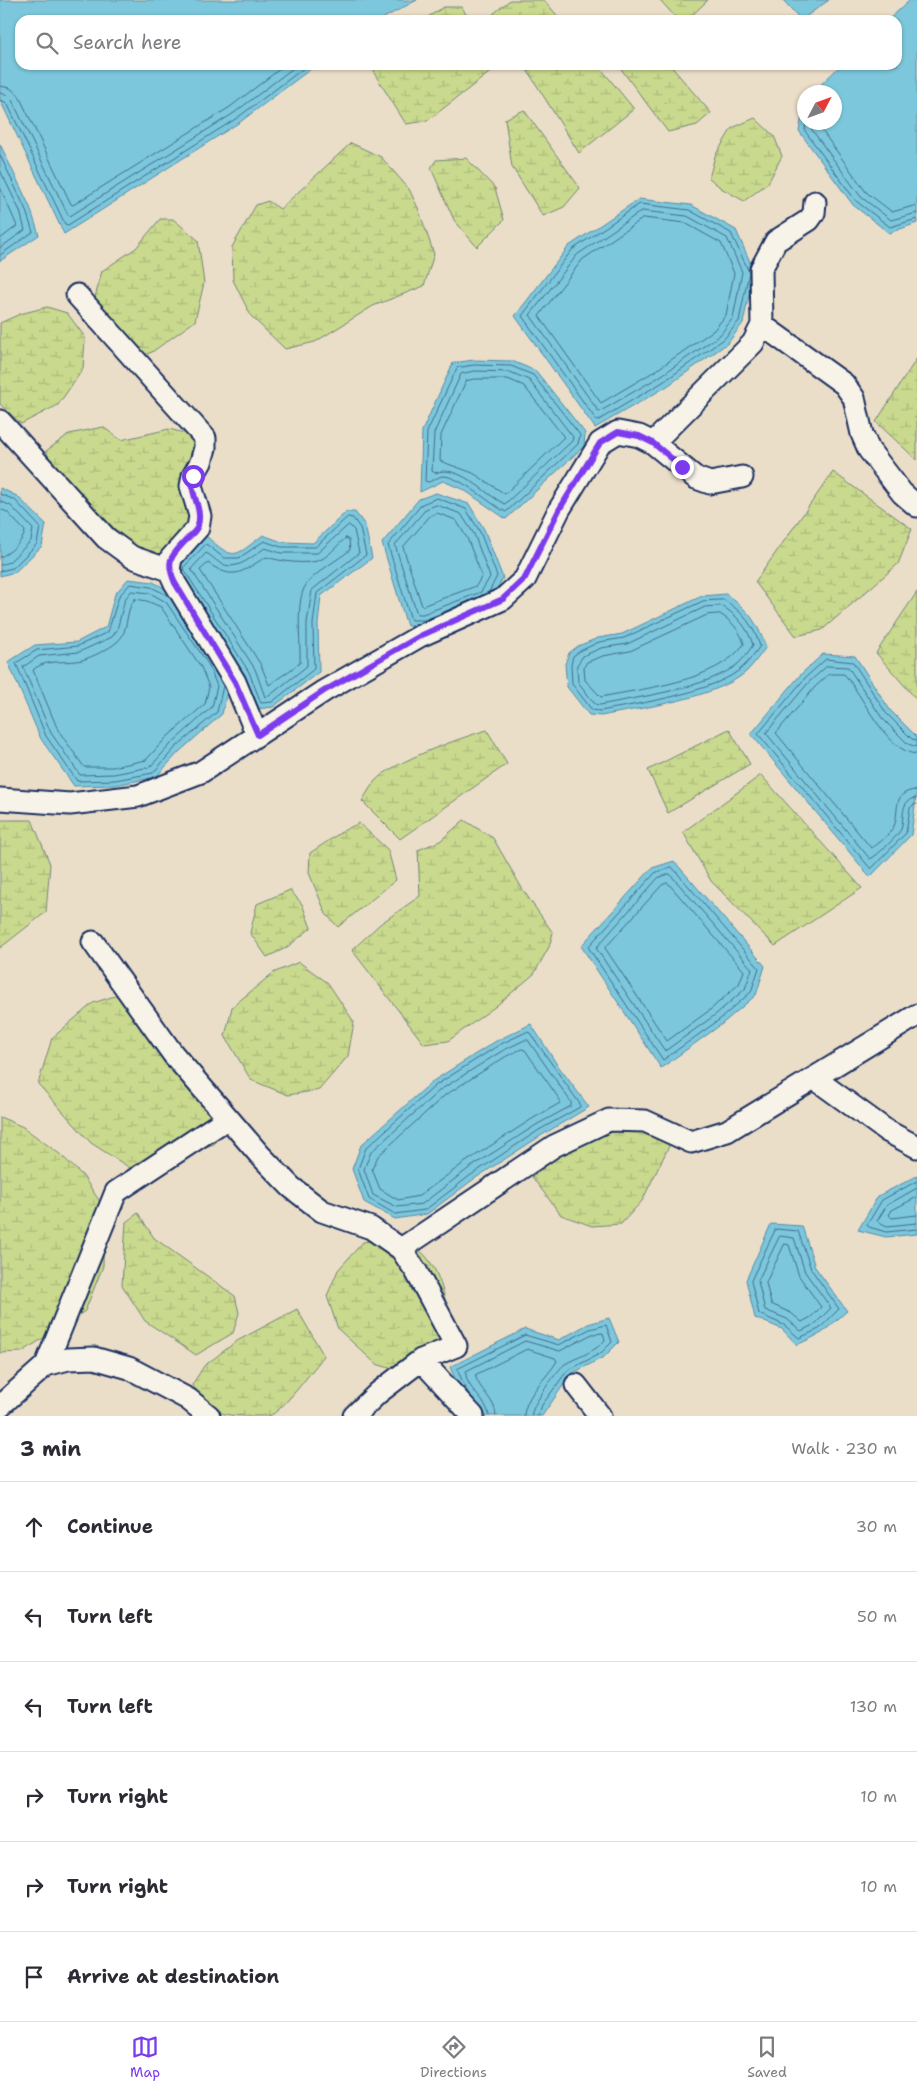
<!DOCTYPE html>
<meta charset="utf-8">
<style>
body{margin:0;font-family:"Shantell Sans",sans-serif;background:#f2f2f3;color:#2b2b33}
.compass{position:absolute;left:797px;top:85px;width:45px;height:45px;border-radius:50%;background:#fff;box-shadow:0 1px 4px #0004;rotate:49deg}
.stop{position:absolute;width:15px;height:15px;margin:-11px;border:4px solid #7c3aed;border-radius:50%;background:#fff}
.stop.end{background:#7c3aed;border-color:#fff;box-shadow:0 1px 5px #0008}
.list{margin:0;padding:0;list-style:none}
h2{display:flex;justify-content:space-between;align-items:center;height:65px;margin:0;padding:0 20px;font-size:21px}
h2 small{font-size:16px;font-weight:400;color:#7c7c81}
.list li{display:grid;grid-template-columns:32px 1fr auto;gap:15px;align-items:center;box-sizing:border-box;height:90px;padding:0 20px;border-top:1px solid #e1e1e2}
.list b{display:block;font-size:19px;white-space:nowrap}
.list em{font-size:16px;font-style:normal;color:#7c7c81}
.icon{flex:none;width:28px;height:28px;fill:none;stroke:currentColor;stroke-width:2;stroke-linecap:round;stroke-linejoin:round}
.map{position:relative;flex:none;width:917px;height:1416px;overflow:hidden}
.search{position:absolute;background:#fff;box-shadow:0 1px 4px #0004;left:15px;right:15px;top:15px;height:55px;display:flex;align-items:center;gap:12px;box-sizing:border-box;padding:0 18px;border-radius:15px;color:#7c7c81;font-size:19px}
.sheet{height:605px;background:#fff}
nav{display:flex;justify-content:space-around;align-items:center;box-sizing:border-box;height:70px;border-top:1px solid #e1e1e2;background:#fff;font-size:14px;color:#7c7c81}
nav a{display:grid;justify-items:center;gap:2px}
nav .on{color:#7c3aed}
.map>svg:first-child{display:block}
.wetland{fill:url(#wetland-marsh);stroke:#728476}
.water{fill:#7bc7db;stroke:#558aa9}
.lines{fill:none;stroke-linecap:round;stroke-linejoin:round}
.shore{stroke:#416c90;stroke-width:1}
.minor-casing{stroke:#1b2f5e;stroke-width:25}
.minor{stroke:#f7f3e8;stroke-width:21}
.route{stroke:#7c3aed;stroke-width:6}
</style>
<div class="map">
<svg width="917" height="1416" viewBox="0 0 917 1416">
<defs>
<pattern id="wetland-marsh" width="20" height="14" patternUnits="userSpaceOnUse" patternTransform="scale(1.25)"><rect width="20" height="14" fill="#c9d98d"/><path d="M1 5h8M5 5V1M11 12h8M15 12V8" fill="none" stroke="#acbb7c"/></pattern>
</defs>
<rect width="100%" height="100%" fill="#ebdec9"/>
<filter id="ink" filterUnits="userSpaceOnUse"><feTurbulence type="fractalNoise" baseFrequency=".02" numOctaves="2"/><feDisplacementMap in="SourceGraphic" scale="10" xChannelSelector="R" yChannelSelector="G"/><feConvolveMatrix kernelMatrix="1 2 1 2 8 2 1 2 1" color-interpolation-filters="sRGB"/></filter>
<g filter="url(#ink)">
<path class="wetland" d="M510,0h34l17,20h-64l-4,-6z
M660,0h48l-21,20h-9z
M444,7h18l7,13h-46z
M375,65h122l1,1 -71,55 -21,3 -32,-51z
M524,65h74l36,44 -55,44z
M618,65h52l41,48 -14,12 -29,7z
M524,110l56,78 -16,19 -21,9 -31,-49 -7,-48z
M755,118l19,18 8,20 -14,27 -24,18 -23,-13 -12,-10 6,-22 17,-28z
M351,143l30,14 28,32 9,19 16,46 -10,32 -51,20 -58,36 -30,7 -34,-33 -18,-36 -1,-33 24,-42 12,-4 12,8z
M466,158l29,30 9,32 -27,27 -23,-27 -23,-52 5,-8z
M160,219h13l25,21 6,43 -9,38 -43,31 -18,7 -40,-58 8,-30 34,-23z
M47,307l20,6 18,24 -2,32 -25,36 -37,19 -21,-20v-81l20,-9z
M917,358v102l-41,-38z
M103,427l18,13 48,-11 23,6 5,20 -12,21 -4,22 13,15 -22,32 -26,18 -12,-17 -27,-24 -53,-52 -8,-19 23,-17z
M833,472l79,57 -14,35 -76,66 -26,6 -41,-54z
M917,592v108l-41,-47z
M729,729l21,35 -82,49 -20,-43z
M487,730l20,34 -107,75 -38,-38c4,-6 8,-14 13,-20 17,-19 85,-43 112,-51z
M761,775l101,113 -87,58 -64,-65 -28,-49z
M0,820h32l18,44 -4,48 -46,36z
M464,820l29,18 30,52 30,43 -4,14 -15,27 -38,32 -48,35 -24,3 -72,-94 28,-26 40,-28 -2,-46 22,-9z
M359,823l29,27 8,30 -58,47 -12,-13 -17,-41 1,-20 33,-22z
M290,890l12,14 9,24 -25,20 -19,9 -17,-24 7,-29z
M299,962l29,21 26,39 -6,34 -29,34 -31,5 -37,-15 -26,-44 7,-29 41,-34z
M124,993l25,45 81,72 -16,34 -46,16 -38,8 -39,-25 -53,-59 14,-46 41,-35z
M0,1117l23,10 38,28 22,21 21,32 -1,58 -18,45 -63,41 -22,1z
M628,1119l43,23 -29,59 -21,23 -29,2 -31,-11 -29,-38 32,-25z
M138,1213l16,25 81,58 4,17 -6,20 -37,22 -51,-34 -23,-36 4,-63z
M385,1239c10,3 23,4 31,9 26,15 33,66 36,93l-46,32 -30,-9 -38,-35 -11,-33 11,-26 25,-28z
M297,1309l27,47c-10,12 -42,56 -55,60 -7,0 -17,0 -23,0 -33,0 -34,-8 -54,-31l12,-19 33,-25z"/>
<path class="water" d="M0,0h417l-37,20h-360v45h296l-76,57 -176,112 -64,-134z
M783,0h46l-28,20z
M910,0h7v223l-28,10 -36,-28 -54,-74 5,-25v16h30v-30h-21l28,-27h56v-45h-9z
M0,144l30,63 9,28 -39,26z
M639,199l52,6 45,25 18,41 -11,52 -15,20 -62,44 -71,41 -80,-112 54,-70z
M474,360l38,1 24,10 49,62 -1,13 -78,73 -42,-29 -21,-9 -23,11 2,-61 31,-68z
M0,488l17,8 29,28 -4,22 -27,26 -15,4z
M436,493l33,11 15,25 19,49 -13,22 -65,25 -18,1 -25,-83 37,-44z
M346,512h9l10,13 7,33 -51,38 -3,28 1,48 -46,35 -16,2 -12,-34 -70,-107 31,-32c29,25 27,22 57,-1l19,7 31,1z
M128,579l25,3 21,11 55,92 -7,29 -43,38 -23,25 -41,8 -41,1 -33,-47 -33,-77 27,-17 42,-3 29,-15 9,-33z
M726,594c23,17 30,26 40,53 -6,8 -12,17 -19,24 -28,27 -108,37 -146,45l-12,-1 -22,-28 -2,-23 4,-11 9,-7 20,-8 24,-4 80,-38z
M823,654l32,2 35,54 27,27v53l-6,45 -41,42 -119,-143 50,-60z
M674,861l91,105 -9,29 -34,29 -61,44 -80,-122 71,-78z
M531,1024l25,39 33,44 -47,28 -68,44 -47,35 -32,5 -31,-17 -12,-33 9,-24 72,-64 63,-40z
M917,1176v58l-31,3 -28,-7 20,-34z
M771,1224l31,2 13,41 32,44 -25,22 -25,12 -15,-16 -27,-11 -9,-38z
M609,1318l10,24 -15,15 -33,17 -29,42h-63l-22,-33 -7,-16 75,-38 34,11 29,-16z"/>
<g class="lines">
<path class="shore" d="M0,86l10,2 8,6 53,110 2,1 157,-98 55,-42
M0,93l7,2 5,5 56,115 2,1 164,-103 63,-48
M0,100l7,3 58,121 3,1 169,-107 71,-53
M806,122l-1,9 51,70 34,26 27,-8
M813,122l-1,8 49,67 30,23 26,-7
M820,122v6l46,64 26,20 25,-7
M0,155l25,53 8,24 -33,23
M0,170l20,41 5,19 -25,18
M0,187l17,39 -17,13
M640,204l49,6 42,23 18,39 -10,49 -15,18 -61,43 -66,39 -75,-105 50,-66z
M642,211l45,5 40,22 15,34 -9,46 -13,17 -61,42 -60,35 -69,-97 47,-60z
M644,218l41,5 36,20 13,30 -8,42 -12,15 -59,41 -54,32 -62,-87 43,-56z
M474,365l37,1 22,9 47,60 -2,9 -72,68c-16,-8 -46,-36 -63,-36 -4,0 -10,5 -15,6l-3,-1 2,-49 30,-64z
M475,371l35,1 19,8 44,57 -1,4 -67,63c-20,-9 -46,-41 -70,-31l-3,-2 2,-38 27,-59z
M475,379h33l16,7 40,51 -59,57 -32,-21 -33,-12 1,-26 25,-54z
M0,494l15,6 25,27 -3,17 -24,24 -13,3
M0,501l11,5 22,23 -2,12 -22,21 -9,3
M437,505l24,9 13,20 16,43 -9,15 -58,22h-6l-22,-69 31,-36z
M0,509l7,3 18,19c-1,10 -16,23 -25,26
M437,513l19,7 11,18 15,38 -6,10 -54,20 -19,-59 27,-31z
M348,517l5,1 7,10 6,27 -49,38 -4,31 1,45 -42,33 -11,1 -12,-31 -66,-104 23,-24 18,14h15l25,-17 17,6h34z
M349,525l5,5 5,23 -47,37 -5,33v43l-38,30 -4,1 -10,-28 -64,-100 15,-16c5,2 9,7 14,10 17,9 31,-6 45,-15l16,5h36z
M346,538l3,2 1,10c-12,10 -35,22 -44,35 -11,15 -5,59 -6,78l-31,22 -8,-20 -61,-95 8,-7c27,19 34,8 58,-6 13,4 43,9 56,2 9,-5 16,-15 24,-21z
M132,591l18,2 16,9 42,62 9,22 -5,21 -41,37 -21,23 -36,7 -34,1 -29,-42 -28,-66 16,-11 40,-4 33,-15 5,-7 8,-31z
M169,596l-18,-9 -21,-3 -11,12 -11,36 -30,14 -41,4 -21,13 30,73 31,45 38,-1 38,-7 22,-25 42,-36 6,-26
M135,599l12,2 14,6 40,60 8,20 -4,17 -39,34 -20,22 -33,7h-29l-26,-37 -25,-60c13,-12 32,-6 49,-10 10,-3 27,-11 35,-18 13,-10 7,-32 18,-43z
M724,600c18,11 30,26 36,46 -5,7 -11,15 -17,21 -26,25 -106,37 -143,44l-8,-1 -20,-26 -1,-19 2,-9 7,-5 19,-9 25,-4 79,-37z
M722,606c15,9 26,22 31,39 -4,6 -9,13 -14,18 -29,25 -101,34 -139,42l-5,-1 -17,-22 -1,-17 6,-9 18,-8 26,-4 78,-37z
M720,614c11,7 21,17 24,30 -27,38 -100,44 -143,53l-16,-17 -1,-13 3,-5 16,-6 27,-5 77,-36z
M437,615l-13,5h-13l-23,-75 34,-41 15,-6 29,11 14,23 17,44 -8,16
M917,740l-5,-1 -26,-26 -33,-51 -27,-3 -21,19 -47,56 112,134h2l34,-35 4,-25 3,-3 4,-1
M917,747l-9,-3 -26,-26 -34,-51 -21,-1 -18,16 -43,51 104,126c6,-2 29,-24 31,-30 4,-12 -2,-30 16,-31
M917,754c-31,-1 -55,-61 -73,-80h-15l-14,13 -39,46 95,115c6,-2 20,-15 23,-22 6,-15 -3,-35 23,-36
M672,867l87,101 -8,24 -32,28 -56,40 -75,-113 67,-74z
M670,874l82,95 -7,20 -30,26 -50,36 -69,-103 62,-70z
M668,883l76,88 -5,13 -29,26 -43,31 -62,-93 57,-63z
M527,1032l3,1 50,71v3l-41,23 -68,45 -46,35 -30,4 -26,-15 -11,-30 8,-21 70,-63 63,-40z
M525,1040h3l43,62v4l-35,19 -68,44 -46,35 -25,3 -24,-12 -9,-26 7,-17 69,-62 62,-39z
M522,1049l3,1 35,50v3l-28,16 -68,44 -45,33 -21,4 -18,-11 -8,-20 6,-13 66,-60 61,-39z
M917,1181l-35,19 -15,25 2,2 17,5 31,-3
M917,1188l-30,17 -10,16 10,5 30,-3
M917,1197l-25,13 -3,5 3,3 25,-3
M776,1229l22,2 13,38 28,40 -20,20 -20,9 -15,-13 -25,-11 -8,-33z
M780,1236l14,2 11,34 26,36 -16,16 -14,7 -14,-12 -22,-9 -7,-29z
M785,1244l4,1 10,31 22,31 -10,10 -9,5 -11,-9 -20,-9 -5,-21z
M468,1393l-11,-24 68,-34 34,10 31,-16 16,-4 6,17 -11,11 -34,18 -25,34 -4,11
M489,1416c-1,-16 -25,-28 -23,-45l59,-30 35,10 32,-17 11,-1 2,7c-11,13 -26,16 -40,24 -9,7 -33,41 -34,52
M496,1416c0,-16 -17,-26 -21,-41l52,-26 28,9 2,3c-10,17 -32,34 -33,55"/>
<g class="minor-casing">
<path id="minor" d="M77,295l128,143v10l-4,14 -8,14 -2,10 9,30 -2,12 -27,30 -2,12 6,13 60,99 22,53
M762,325l82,59 10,14 8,36 7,16 33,43 15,13
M0,421l106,117 26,19 37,13
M653,443l100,-100 9,-18 -1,-56 15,-28 33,-21 5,-7 1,-11
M0,799l70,5 68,-8 63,-24 123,-81 96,-55 83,-37 22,-20 34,-69 41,-67 18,-11 21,4 14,7 43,35 14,5 32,-6
M93,942l80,112 86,100 32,33 31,24 49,17 30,21 15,22 40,75 -35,14 -43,33 -24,23
M814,1078l73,53 30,16
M401,1249l153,-103 55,-26 36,1 46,21 36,-11 190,-116
M421,1360l52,56
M46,1365l22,-6 26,-1 35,10 59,31 21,17
M576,1385l24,31
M0,1406l46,-41 70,-173 112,-74"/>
</g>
<use href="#minor" class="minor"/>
</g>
</g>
<g class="lines" filter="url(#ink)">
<path class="route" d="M193,476c-4,18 10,31 5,49 -1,5 -5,8 -9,12 -16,18 -25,21 -14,46l60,99 23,53 66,-44 96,-55 83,-37 22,-21 34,-68 41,-67 18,-11 21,4 14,7 29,24"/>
</g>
</svg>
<svg class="compass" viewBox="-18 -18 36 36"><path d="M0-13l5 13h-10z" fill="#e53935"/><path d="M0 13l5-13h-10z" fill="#7c7c81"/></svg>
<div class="stop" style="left:193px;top:476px"></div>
<div class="stop end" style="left:682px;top:467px"></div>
<div class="search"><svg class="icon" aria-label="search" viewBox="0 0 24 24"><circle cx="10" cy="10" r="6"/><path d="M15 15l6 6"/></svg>Search here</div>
</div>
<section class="sheet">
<h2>3 min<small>Walk · 230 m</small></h2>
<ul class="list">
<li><svg class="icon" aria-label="ahead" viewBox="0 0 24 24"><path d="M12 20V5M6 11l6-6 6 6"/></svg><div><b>Continue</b></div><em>30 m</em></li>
<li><svg class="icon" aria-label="left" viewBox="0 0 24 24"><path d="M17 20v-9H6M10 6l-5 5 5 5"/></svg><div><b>Turn left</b></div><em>50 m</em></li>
<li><svg class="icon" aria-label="left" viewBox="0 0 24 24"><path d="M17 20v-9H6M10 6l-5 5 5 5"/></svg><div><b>Turn left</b></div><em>130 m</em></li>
<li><svg class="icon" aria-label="right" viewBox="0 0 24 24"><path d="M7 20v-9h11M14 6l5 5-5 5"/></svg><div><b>Turn right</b></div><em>10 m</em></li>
<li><svg class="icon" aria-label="right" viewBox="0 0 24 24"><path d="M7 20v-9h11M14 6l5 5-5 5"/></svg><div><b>Turn right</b></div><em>10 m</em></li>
<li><svg class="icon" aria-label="arrive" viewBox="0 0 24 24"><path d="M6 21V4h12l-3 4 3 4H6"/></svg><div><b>Arrive at destination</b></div></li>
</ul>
</section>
<nav>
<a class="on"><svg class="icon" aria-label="map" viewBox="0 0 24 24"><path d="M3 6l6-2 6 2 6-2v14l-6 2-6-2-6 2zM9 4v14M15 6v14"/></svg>Map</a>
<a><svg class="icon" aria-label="directions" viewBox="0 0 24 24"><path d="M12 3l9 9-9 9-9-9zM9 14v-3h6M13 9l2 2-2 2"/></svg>Directions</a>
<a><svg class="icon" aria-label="saved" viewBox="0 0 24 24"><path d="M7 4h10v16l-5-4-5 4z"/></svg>Saved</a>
</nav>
